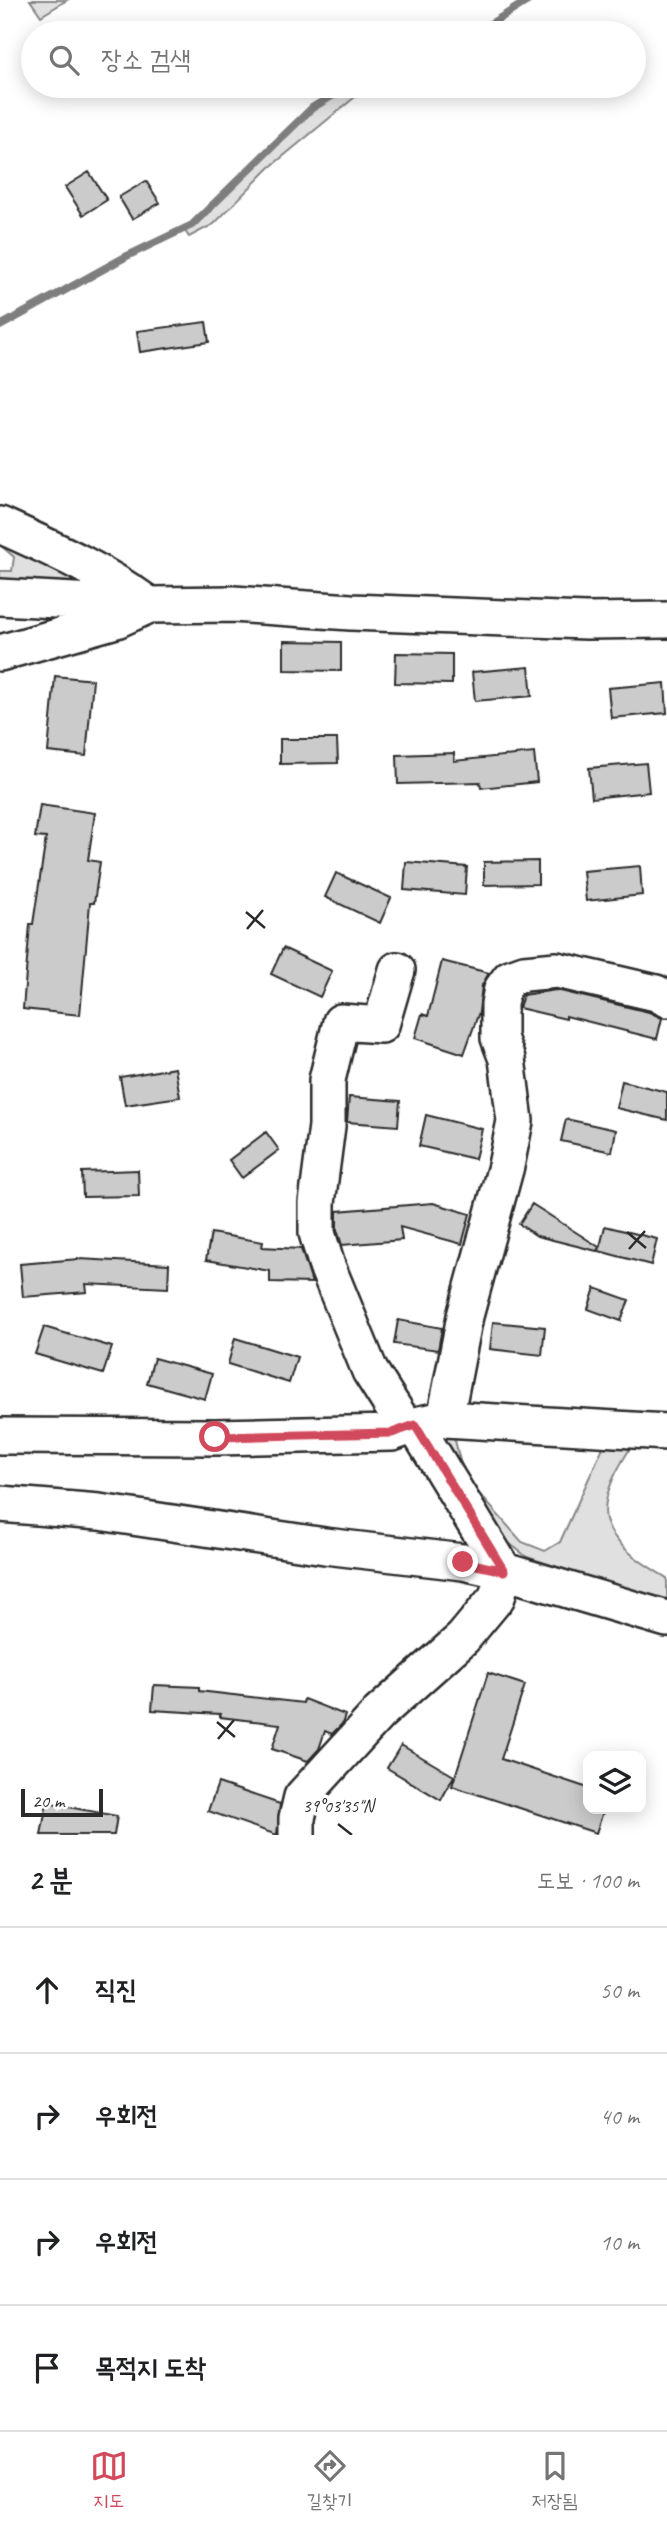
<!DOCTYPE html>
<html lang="ko">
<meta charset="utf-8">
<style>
body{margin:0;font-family:Caveat,"Poor Story",sans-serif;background:#f6f6f6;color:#202124}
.controls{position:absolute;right:21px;bottom:21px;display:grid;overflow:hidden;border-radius:14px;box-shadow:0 4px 18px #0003}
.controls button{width:63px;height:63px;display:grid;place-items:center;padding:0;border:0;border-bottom:2px solid #e0e0e0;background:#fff;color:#202124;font:35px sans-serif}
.scale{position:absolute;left:21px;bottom:18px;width:82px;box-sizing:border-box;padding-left:7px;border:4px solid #2b2b2b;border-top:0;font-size:19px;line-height:24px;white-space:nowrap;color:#2b2b2b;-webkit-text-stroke:5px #fff;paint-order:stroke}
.stop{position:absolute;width:21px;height:21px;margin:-16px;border:5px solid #d1495b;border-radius:50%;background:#fff}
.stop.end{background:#d1495b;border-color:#fff;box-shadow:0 2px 7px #0008}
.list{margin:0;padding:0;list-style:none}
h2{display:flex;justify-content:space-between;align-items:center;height:91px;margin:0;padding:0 28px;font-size:30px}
h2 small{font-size:23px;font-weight:400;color:#757577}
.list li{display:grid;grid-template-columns:46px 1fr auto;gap:21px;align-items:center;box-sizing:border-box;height:126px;padding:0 28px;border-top:2px solid #e0e0e0}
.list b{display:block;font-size:26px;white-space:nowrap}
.list em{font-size:23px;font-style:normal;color:#757577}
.icon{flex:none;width:38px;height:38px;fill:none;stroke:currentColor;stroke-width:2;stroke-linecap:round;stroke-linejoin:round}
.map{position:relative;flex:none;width:667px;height:1835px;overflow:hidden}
.search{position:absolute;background:#fff;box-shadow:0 4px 18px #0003;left:21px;right:21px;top:21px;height:77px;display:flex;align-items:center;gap:18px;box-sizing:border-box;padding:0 24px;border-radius:38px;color:#757577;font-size:26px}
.sheet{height:595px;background:#fff}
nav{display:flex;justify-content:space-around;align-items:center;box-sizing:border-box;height:98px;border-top:2px solid #e0e0e0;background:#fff;font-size:19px;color:#757577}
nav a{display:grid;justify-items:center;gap:4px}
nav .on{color:#d1495b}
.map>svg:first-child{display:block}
.green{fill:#e0e0e0;stroke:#868686;stroke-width:2}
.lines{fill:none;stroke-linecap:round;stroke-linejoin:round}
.stream{stroke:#7e7e7e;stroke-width:8}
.building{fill:#cbcbcb;stroke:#2b2b2b;stroke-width:2}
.minor-casing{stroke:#2b2b2b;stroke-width:40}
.minor{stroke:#fff;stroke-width:35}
.route{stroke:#d1495b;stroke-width:9}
.ticks{fill:none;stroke:#2b2b2b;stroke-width:2.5}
.ticks-label{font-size:18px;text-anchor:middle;fill:#2b2b2b;stroke:#fff;stroke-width:7;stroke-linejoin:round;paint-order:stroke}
</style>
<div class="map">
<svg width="667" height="1835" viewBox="0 0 667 1835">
<rect width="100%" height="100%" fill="#fff"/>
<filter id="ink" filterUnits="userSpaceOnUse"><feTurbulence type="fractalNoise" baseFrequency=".0143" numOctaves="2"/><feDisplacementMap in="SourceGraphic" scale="14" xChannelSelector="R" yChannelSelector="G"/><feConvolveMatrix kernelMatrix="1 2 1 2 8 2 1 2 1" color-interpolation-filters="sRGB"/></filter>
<g filter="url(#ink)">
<path class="green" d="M30,0h37l-26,16z
M352,86h22l-19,11 -86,71 -55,56 -25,13 -4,-6 8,-5 120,-117z
M0,532l110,60 -110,-12v-9h12l2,-14 -14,-12z
M452,1428l8,33 9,21 53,60 23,9 15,-9 48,-106 29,2c-15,22 -42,63 -28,90 11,22 38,38 58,50v25l-140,-46 -27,-21 -66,-106z"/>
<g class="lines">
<path class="stream" d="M476,33l53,-33
M0,326l127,-70 65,-31 120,-117 36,-22"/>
</g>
<path class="building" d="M89,172l18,28 -24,15 -18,-28z
M146,181l14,22 -28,16 -13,-22z
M206,322l3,20 -69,10 -3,-21z
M284,641l57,1v29l-57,-1z
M396,653l56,1v30l-57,-1z
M529,667l3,29 -57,5 -3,-29z
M55,676l38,4 -7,76 -38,-4z
M665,683l2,30 -56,5 -3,-30z
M280,739h57l1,24 -58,1z
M454,753v8l80,-8 3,29 -56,6 -1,-6 -82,2 -1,-29z
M646,763l3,29 -57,6 -3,-30z
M40,805l55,8 -7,47 12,2 -6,41h-4l-10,112 -57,-6 7,-85h3l13,-86 -11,-1z
M538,861v23l-54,1v-23z
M406,862l61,5 -2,28 -61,-5z
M640,866l2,29 -56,6 -3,-30z
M336,873l55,25 -11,25 -55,-26z
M283,948l49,23 -12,26 -49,-23z
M442,961l47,12 -7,12 -3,27 -15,42 -49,-16 7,-24 6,2z
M556,990l93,22 13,6 -5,21 -91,-23v3l-47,-11 4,-13z
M175,1068l5,29 -55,8 -5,-28z
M622,1081l45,11v28l-51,-12z
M349,1097l51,4 -2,25 -51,-4z
M426,1115l56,14 -7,30 -56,-13z
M566,1119l50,11 -4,22 -51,-11z
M266,1132l13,18 -37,28 -13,-18z
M138,1170l1,26 -56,1 -1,-25z
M433,1203l37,11 -8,30 -62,-17 2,13 -60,5 -5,-15v-19z
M532,1204l67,43 -2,4 -60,-15 -18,-12z
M605,1226l52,13 -6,26 -52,-14z
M211,1233l52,9 -1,5 39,2 11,34 -42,-1v-11l-64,-11z
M79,1259l90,5 -1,24 -82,-4 1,8 -64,5 -3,-33z
M595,1288l34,12 -8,21 -33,-12z
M398,1320l44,8 -4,22 -44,-6z
M493,1322l52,5 -3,28 -52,-6z
M44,1327l68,20 -9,27 -68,-20z
M235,1338l62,19 -8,26 -61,-19z
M154,1358l58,16 -7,25 -58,-16z
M488,1673l37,12 -24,74 87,29v21h16l-8,24 -144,-47z
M154,1685l45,2v4l104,12 1,-4 41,16 -3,9 -10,10 -7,-3 -6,18 -11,12 -36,-12 8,-25 -60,-7v-3l-68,-4z
M401,1745l53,31 -13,24 -54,-32z
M218,1783l62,21 -3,31 -69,-24z
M47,1803l70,13 -3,19h-73z"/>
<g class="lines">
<g class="minor-casing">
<path id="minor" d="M0,525c53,24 101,45 149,80l-33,15 -116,33
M0,597l149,8 84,-1 118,8 235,9 81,-1
M397,970l-16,55 -40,-3 -14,58v46l-10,77v30l10,33 43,105 36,57
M445,1419l20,-103 41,-150 9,-45 -8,-62 -8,-21v-34l3,-15 8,-11 14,-5 33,-3 99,23 11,6
M0,1436l215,1 177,-4 23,-8 30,-6 222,13
M0,1504l99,8 226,34 138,16 41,9 163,48
M297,1835v-17l5,-21 77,-84 84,-75 34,-41 7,-26 -89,-146"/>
</g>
<use href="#minor" class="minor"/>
</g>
</g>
<g class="lines" filter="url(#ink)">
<path class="route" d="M215,1437l177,-4 23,-8 89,146 -41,-9"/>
</g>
<path class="ticks" d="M246,912l19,16M247,929l16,-19M627,1232l19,16M629,1249l16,-18M217,1722l18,15M218,1739l16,-19M338,1824l14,11"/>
<g class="ticks-label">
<text x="338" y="1812">39°03'35"N</text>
</g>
</svg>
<div class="controls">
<button><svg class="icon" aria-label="layers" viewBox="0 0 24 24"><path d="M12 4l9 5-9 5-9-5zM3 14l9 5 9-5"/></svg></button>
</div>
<div class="scale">20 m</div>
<div class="stop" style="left:215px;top:1437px"></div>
<div class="stop end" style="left:463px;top:1562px"></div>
<div class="search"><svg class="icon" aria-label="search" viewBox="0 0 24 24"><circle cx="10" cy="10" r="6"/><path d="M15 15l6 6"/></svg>장소 검색</div>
</div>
<section class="sheet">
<h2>2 분<small>도보 · 100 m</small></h2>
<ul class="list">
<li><svg class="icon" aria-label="ahead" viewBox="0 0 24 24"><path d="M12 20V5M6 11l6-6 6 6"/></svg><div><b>직진</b></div><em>50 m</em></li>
<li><svg class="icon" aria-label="right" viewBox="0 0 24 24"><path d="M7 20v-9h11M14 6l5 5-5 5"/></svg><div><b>우회전</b></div><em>40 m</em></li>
<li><svg class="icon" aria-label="right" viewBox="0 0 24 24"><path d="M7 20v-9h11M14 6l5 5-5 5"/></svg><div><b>우회전</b></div><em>10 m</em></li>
<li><svg class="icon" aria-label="arrive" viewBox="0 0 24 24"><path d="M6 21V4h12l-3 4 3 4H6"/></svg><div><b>목적지 도착</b></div></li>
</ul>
</section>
<nav>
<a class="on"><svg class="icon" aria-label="map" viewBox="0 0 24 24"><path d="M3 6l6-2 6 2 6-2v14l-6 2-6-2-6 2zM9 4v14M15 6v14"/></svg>지도</a>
<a><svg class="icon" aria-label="directions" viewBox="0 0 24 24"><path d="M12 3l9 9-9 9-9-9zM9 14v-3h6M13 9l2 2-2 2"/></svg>길찾기</a>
<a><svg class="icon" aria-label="saved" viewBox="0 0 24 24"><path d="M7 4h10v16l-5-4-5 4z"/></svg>저장됨</a>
</nav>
